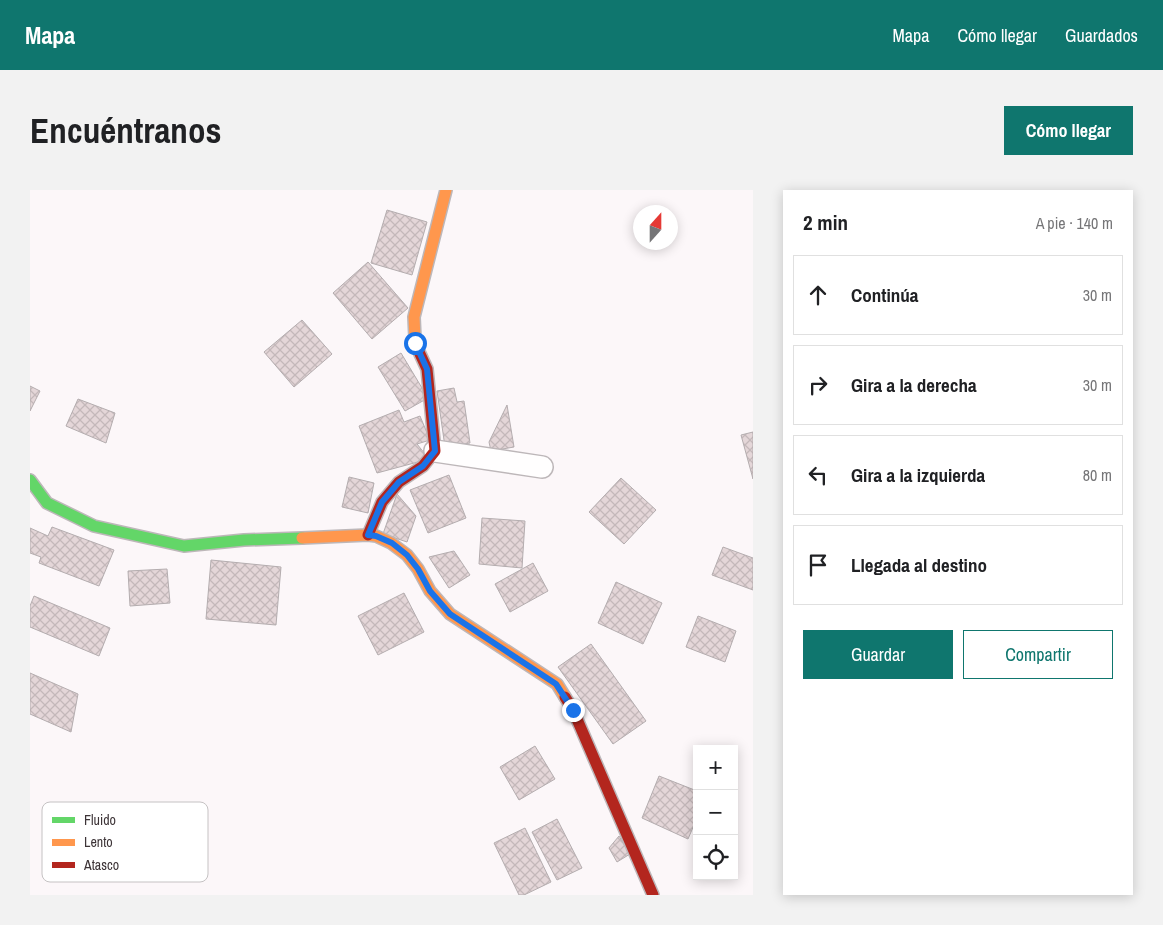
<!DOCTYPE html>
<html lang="es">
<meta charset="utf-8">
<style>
body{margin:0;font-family:"Archivo Narrow",sans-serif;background:#f2f2f2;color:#202124}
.controls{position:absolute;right:15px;bottom:15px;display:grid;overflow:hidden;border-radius:0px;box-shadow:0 2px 12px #0003}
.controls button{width:45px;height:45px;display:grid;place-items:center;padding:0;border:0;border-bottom:1px solid #e0e0e0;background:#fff;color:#202124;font:25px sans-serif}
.compass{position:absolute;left:603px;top:15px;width:45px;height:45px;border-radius:50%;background:#fff;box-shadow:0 2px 12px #0003;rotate:21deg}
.stop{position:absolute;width:15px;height:15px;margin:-11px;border:4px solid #1a73e8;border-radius:50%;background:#fff}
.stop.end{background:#1a73e8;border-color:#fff;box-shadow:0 1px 5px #0008}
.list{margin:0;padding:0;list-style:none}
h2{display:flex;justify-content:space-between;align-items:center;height:65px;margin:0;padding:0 20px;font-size:21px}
h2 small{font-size:16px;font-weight:400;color:#757577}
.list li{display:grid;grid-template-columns:32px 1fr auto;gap:15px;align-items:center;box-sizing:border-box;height:80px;margin:0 10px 10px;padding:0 10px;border:1px solid #e0e0e0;border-radius:0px}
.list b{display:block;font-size:19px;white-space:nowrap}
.list em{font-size:16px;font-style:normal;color:#757577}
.actions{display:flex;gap:10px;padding:15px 20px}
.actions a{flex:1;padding:11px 0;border:1px solid #0f766e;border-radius:0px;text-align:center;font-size:18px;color:#0f766e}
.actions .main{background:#0f766e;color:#fff}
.icon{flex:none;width:28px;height:28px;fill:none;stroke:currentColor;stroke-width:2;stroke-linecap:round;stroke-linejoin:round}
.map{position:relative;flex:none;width:723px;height:705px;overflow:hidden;border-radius:0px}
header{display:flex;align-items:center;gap:30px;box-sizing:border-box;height:70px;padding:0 25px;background:#0f766e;color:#fff}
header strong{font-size:24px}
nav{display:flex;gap:28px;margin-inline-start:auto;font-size:18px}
.intro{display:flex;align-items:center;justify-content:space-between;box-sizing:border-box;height:120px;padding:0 30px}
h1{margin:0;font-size:35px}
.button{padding:12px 22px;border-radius:0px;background:#0f766e;color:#fff;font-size:18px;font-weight:700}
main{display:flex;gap:30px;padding:0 30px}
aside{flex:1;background:#fff;border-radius:0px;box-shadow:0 2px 12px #0003}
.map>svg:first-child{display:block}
.building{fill:url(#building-cross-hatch);stroke:#b4adaf}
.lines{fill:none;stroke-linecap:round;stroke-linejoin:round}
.street-casing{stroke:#bdb7b9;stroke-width:24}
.fast-casing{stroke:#bdb7b9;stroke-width:14}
.slow-casing{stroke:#bdb7b9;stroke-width:14}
.jam-casing{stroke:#bdb7b9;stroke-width:14}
.street{stroke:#fffefe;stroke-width:21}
.fast{stroke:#63d668;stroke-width:11}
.slow{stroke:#ff974d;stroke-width:11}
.jam{stroke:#b3261e;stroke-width:11}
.route{stroke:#1a73e8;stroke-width:6}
.key{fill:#fff;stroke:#c5c2c3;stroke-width:1}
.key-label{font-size:14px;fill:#3d3437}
</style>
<header>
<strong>Mapa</strong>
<nav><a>Mapa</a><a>Cómo llegar</a><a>Guardados</a></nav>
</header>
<div class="intro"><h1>Encuéntranos</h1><a class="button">Cómo llegar</a></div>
<main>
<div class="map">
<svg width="723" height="705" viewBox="0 0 723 705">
<defs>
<pattern id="building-cross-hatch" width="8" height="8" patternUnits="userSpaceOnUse" patternTransform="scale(1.25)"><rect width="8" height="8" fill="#e4d6d8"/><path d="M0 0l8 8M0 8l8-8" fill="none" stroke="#c4b8ba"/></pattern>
</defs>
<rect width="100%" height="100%" fill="#fcf7f9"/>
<path class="building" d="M357,20l40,12 -15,53 -41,-12z
M338,72l40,46 -36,31 -39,-46z
M272,130l30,34 -38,33 -30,-35z
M371,163l27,45 -23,13 -27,-44z
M0,196l10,5 -10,20z
M424,198l3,14 7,-1 6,42 -25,4 -8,-56z
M48,209l37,14 -9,30 -40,-17z
M477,215l7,42 -23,4 -2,-9z
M369,220l5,12 16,-6 10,24 -13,4 12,15 -52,14 -18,-47z
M723,242v47l-12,-44z
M419,285l17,43 -38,15 -18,-43z
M319,287l25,6 -6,30 -26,-6z
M591,288l35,32 -32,34 -35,-32z
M367,304l19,22 -9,26 -24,-8z
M452,328l43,3 -3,47 -43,-4z
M22,337l62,23 -15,36 -60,-23 2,-6 -11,-4v-25l18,8z
M693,357l30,11v32l-41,-15z
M424,361l16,24 -21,13 -20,-31z
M181,370l70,7 -5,58 -70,-6z
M503,373l15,28 -38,21 -15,-28z
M137,379l3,34 -40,3 -2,-35z
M586,392l46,21 -19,41 -45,-21z
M374,403l20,39 -46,23 -20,-39z
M4,406l76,32 -11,28 -69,-29v-21z
M668,426l38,15 -11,31 -39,-15z
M561,454l55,77 -33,23 -55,-77z
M0,483l48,21 -7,38 -41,-18z
M505,556l20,33 -36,21 -19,-33z
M629,586l38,15v27l-9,21 -46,-21z
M527,629l25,49 -25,12 -25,-48z
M495,638l26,54 -27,13h-5l-25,-52z
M589,646l11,18 -13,8 -8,-14z"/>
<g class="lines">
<g class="street-casing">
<path id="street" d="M405,261l107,16"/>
</g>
<g class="fast-casing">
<path id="fast" d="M0,290l17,23 47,23 90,20 60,-6 58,-2"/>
</g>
<g class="slow-casing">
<path id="slow" d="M385,149l-1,-22 32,-127
M272,348l66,-3 8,1 15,7 16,12 11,14 12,22 20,23 107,70 8,13"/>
</g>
<g class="jam-casing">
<path id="jam" d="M338,345l14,-33 17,-20 24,-16 12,-15 -8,-82 -12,-26v-4
M535,507l8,13 80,185"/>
</g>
<use href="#street" class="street"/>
<use href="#fast" class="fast"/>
<use href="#slow" class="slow"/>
<use href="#jam" class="jam"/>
</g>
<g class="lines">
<path class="route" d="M385,153l12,26 8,82 -12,15 -24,16 -17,20 -14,33 8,1 16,7 15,12 11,14 12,22 20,23 106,70 17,26"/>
</g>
<rect x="12" y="612" width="166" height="80" rx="8" class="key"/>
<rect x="22" y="627" width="23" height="6" fill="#63d668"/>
<rect x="22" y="649" width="23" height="7" fill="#ff974d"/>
<rect x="22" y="672" width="23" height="6" fill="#b3261e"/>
<g class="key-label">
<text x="54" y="635">Fluido</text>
<text x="54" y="657">Lento</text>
<text x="54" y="680">Atasco</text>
</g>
</svg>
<div class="controls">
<button>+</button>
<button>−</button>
<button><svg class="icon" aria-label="locate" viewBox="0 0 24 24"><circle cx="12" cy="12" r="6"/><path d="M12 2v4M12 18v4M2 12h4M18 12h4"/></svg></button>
</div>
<svg class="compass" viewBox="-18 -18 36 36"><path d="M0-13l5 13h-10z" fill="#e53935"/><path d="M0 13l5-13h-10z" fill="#757577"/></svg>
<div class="stop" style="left:385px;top:153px"></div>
<div class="stop end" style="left:543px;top:520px"></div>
</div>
<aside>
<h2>2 min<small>A pie · 140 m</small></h2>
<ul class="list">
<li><svg class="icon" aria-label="ahead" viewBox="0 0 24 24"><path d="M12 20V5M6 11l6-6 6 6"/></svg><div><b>Continúa</b></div><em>30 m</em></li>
<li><svg class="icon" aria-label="right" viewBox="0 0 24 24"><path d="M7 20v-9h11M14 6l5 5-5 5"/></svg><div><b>Gira a la derecha</b></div><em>30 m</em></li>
<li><svg class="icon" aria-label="left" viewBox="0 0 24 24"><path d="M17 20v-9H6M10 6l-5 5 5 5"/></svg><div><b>Gira a la izquierda</b></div><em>80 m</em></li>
<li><svg class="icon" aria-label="arrive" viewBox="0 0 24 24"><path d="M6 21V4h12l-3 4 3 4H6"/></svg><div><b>Llegada al destino</b></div></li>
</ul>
<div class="actions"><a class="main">Guardar</a><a>Compartir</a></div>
</aside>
</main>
